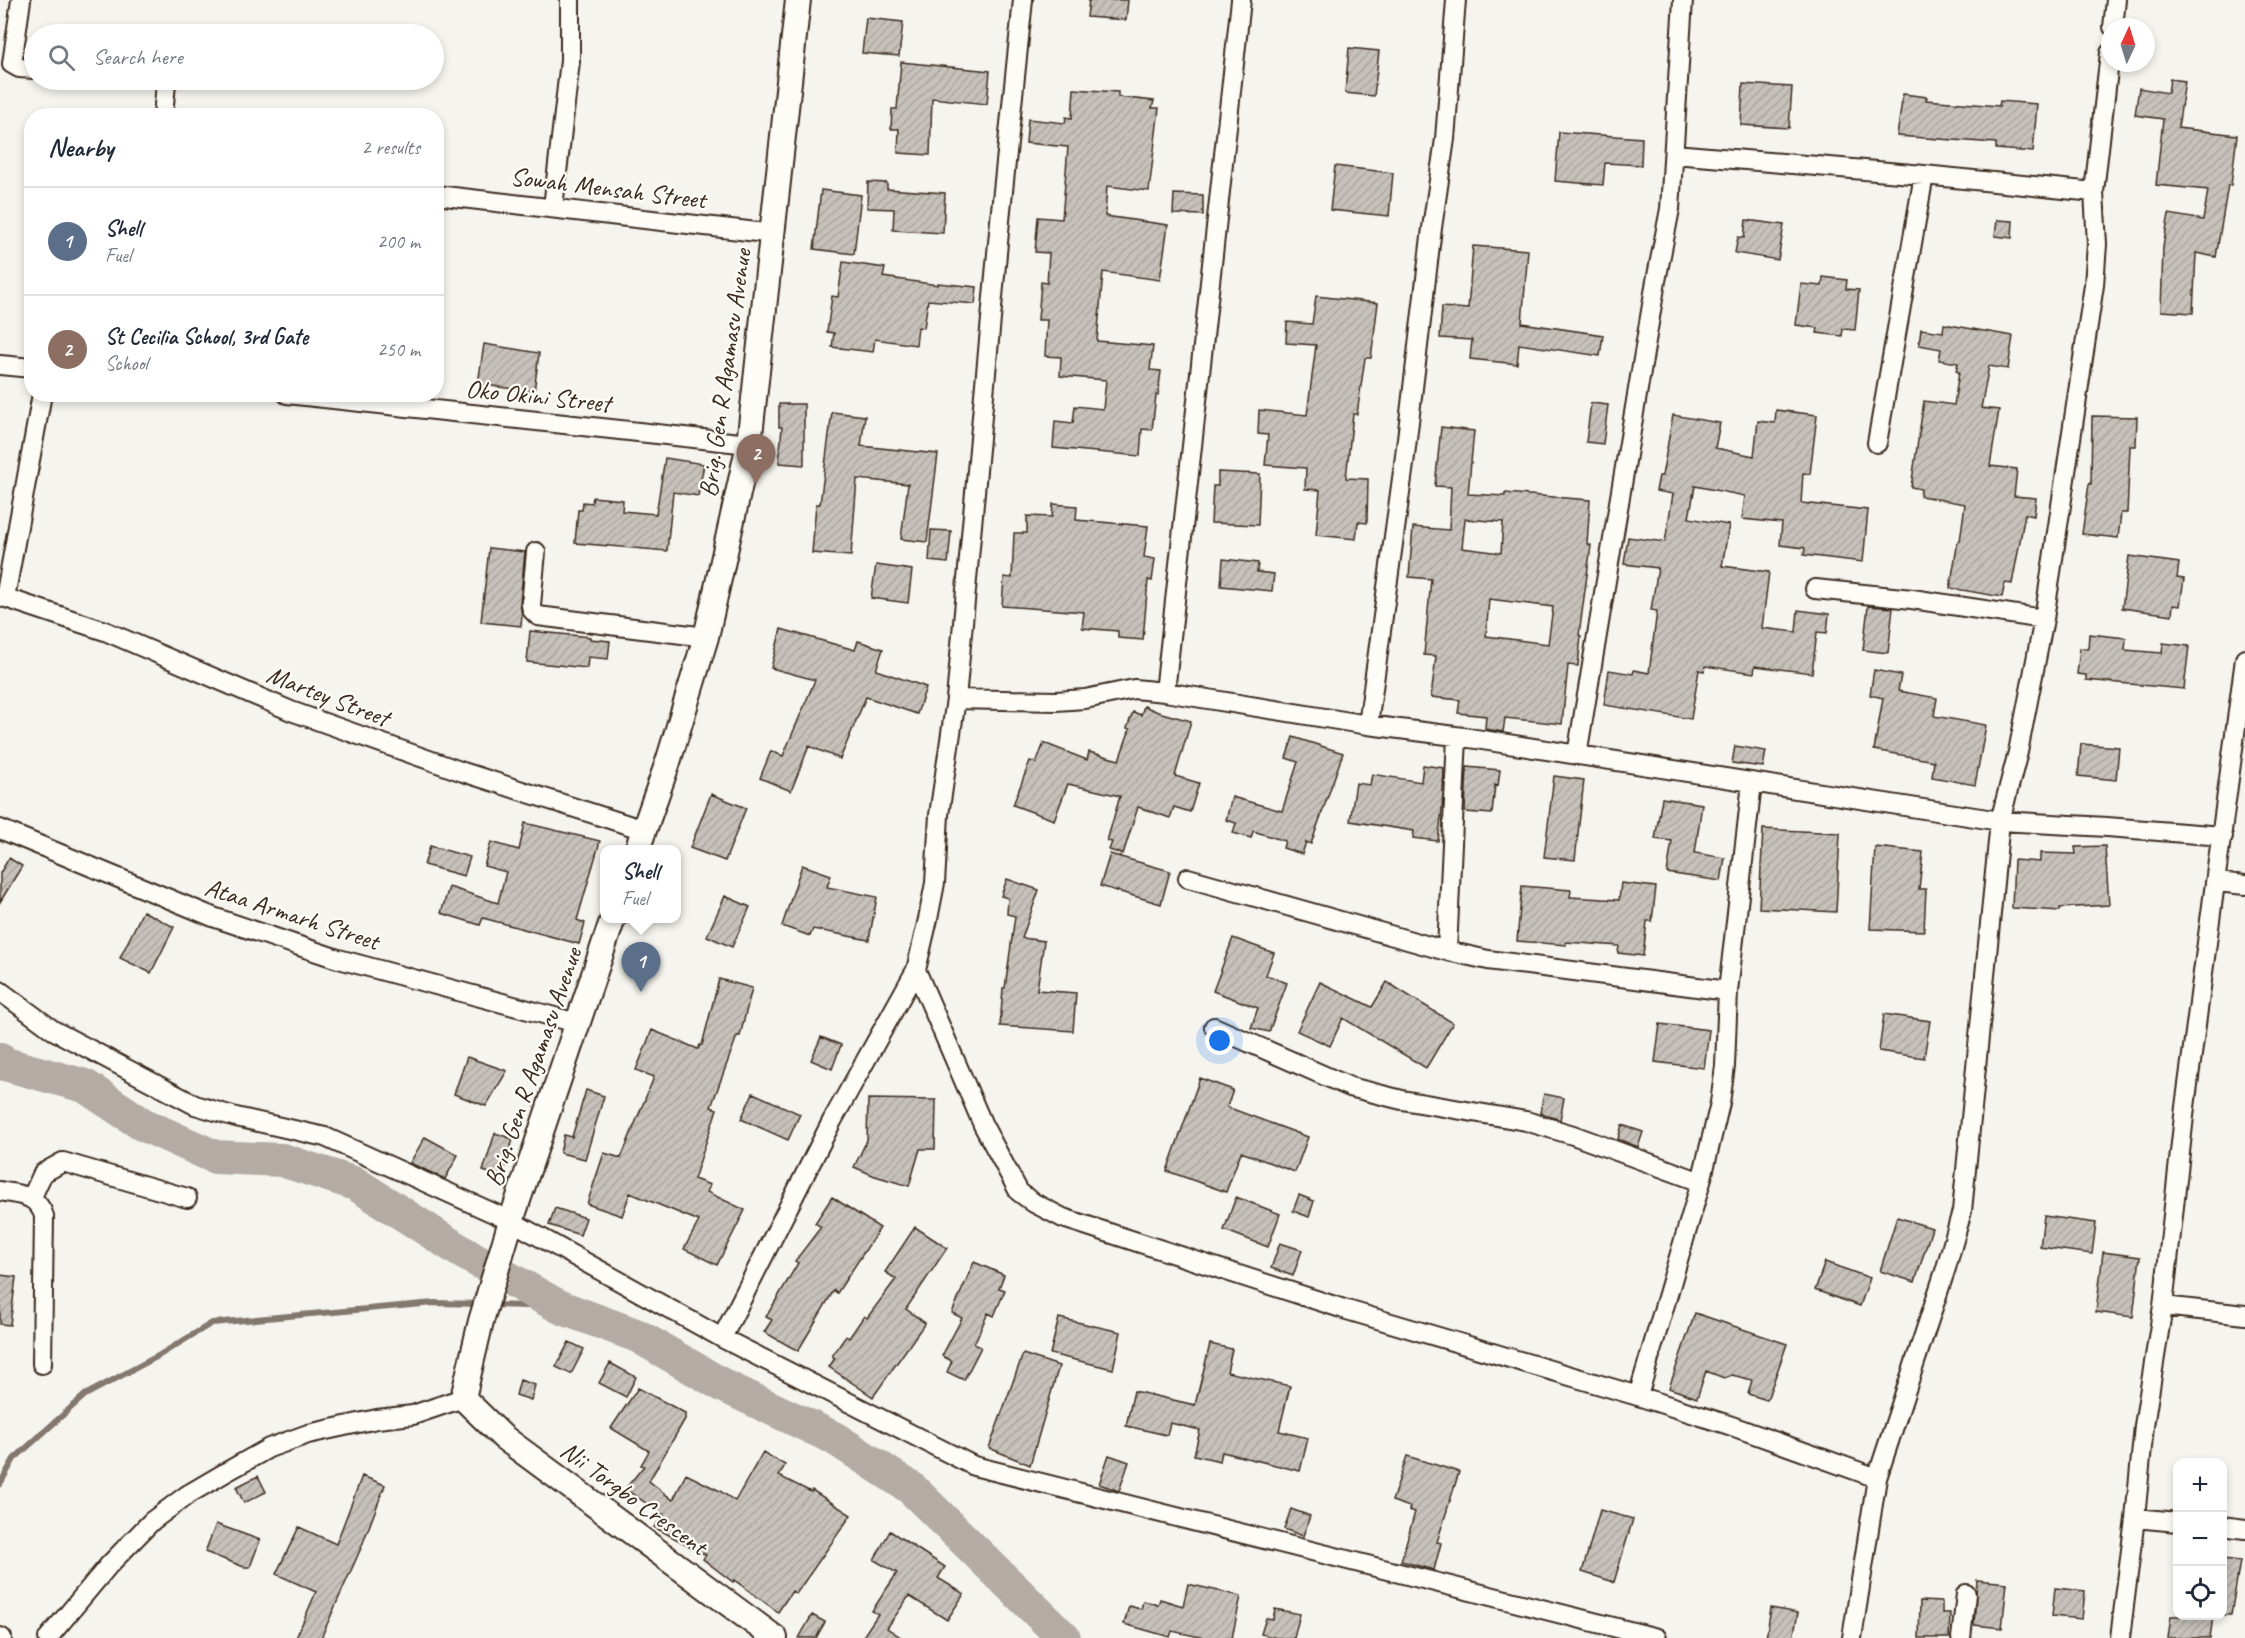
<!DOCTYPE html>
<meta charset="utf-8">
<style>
body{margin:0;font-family:Caveat,sans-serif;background:#f2f2f3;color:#1f2937}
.controls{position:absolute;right:18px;bottom:18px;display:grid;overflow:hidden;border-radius:12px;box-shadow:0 3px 9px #0003}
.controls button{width:54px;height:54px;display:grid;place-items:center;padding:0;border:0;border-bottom:2px solid #e0e1e3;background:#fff;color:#1f2937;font:30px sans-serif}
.compass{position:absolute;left:2101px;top:18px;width:54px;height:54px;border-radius:50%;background:#fff;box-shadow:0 3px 9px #0003;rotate:4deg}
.you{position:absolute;left:1220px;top:1041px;width:21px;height:21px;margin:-15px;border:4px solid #fff;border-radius:50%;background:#1a73e8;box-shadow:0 0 0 9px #1a73e833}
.badge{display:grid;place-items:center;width:39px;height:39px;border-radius:50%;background:#7c3aed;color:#fff;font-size:20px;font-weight:700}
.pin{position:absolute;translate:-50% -50px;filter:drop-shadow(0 2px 3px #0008)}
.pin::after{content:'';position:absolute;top:32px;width:21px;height:18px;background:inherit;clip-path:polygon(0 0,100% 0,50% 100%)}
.popup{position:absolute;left:600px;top:845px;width:81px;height:78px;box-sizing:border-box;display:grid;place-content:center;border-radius:12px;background:#fff;filter:drop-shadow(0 2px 4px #0005);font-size:20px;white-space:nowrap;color:#747a83}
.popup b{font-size:22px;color:#1f2937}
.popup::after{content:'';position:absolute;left:50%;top:100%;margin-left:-12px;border:12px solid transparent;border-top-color:#fff}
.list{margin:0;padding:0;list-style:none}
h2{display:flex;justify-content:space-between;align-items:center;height:78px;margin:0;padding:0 24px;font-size:26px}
h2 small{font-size:20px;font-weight:400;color:#747a83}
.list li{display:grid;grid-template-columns:39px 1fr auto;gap:18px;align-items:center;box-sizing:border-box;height:108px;padding:0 24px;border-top:2px solid #e0e1e3}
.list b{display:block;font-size:22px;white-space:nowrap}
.list p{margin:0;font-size:20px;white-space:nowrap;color:#747a83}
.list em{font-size:20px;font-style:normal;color:#747a83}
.icon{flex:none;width:33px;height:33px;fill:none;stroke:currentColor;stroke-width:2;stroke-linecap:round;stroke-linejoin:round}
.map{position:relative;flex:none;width:2245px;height:1638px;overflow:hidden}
.search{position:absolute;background:#fff;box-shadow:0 3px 9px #0003;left:24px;top:24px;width:420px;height:66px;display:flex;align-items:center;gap:15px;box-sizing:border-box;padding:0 21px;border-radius:33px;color:#747a83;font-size:22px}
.panel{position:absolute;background:#fff;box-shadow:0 3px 9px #0003;left:24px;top:108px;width:420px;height:294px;border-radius:24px}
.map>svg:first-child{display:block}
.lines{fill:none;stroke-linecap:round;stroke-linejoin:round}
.stream{stroke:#84786e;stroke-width:6}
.river{stroke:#b4aca4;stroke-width:34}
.building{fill:url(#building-hatch);stroke:#3b2a1e;stroke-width:1.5;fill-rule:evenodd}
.minor-casing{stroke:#3b2a1e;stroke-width:22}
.tertiary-casing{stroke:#3b2a1e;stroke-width:28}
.minor{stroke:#fdfcf7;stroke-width:18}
.tertiary{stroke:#fdfcf7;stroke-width:24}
.labels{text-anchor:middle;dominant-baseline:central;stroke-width:4.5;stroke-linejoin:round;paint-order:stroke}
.street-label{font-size:26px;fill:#3b2a1e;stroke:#fdfcf7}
</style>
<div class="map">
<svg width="2245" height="1638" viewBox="0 0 2245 1638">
<defs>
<pattern id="building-hatch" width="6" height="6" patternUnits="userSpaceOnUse" patternTransform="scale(1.5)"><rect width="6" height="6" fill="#c7c1bb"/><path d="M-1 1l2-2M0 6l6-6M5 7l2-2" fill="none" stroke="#aca6a0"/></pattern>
</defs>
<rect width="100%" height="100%" fill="#f5f4ee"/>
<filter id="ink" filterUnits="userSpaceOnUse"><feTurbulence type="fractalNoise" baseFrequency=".0167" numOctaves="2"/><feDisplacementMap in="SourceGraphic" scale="12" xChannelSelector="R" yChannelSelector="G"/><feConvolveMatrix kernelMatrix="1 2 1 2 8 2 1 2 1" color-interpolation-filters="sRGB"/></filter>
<g filter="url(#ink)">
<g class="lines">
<path class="stream" d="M491,1305l69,2
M0,1484l14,-25 71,-64 73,-39 54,-33 222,-20 47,1"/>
<path class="river" d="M0,1059l5,5 80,22 57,38 73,33 67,3 74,24 106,68 98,55 78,29 86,50 110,52 77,50 153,150"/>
</g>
<path class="building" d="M1089,0h39l-2,20 -39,-3z
M866,18l37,4 -4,34 -37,-3z
M1349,48l30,3 -5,45 -29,-3z
M901,62l89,9 -3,33 -55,-6 -2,57 -32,-2 1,-24h-8l1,-20h5z
M2170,79l15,2 -7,47 59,7 -6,50h-3l-12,72 -20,-4 -3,60 -32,-2 2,-64 6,-33 34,6 5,-30 -52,-5 7,-66 -28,-4 4,-27 29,5z
M1743,84l49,3 -3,41 -48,-3z
M1074,89l44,3v5l36,4 -2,7h7l-10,83 -42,-5 -2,30 63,9 -8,55 -57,-8 -6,69 56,5 -3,24 11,1 -3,24h-2l-4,35 -10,-1 -2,27 -87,-8 2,-27 18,2 2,-17 28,3 3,-29 -46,-4 1,-19 -16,-1 2,-36h-9l3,-38 6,1 2,-30 -14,-1 3,-35 24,2 6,-72 -42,-4 2,-24 37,4 1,-6 6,1z
M1903,94l24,3 -1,3 73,6 1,-5 37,3 -4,48 -37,-3v-6l-99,-7z
M1559,132l83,6 -1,27 -36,-2 -2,22 -48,-4z
M1335,166l58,7 -4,43 -59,-6z
M868,182l19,1v6l58,4 -2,40 -50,-3 1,-21 -27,-1z
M821,190l40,5 -7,59 -40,-5z
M1174,194l29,1v20l-30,-1z
M1746,220l38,5 -6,35 -43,-7 3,-16 6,1z
M1997,220l16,1 -1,17 -17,-2z
M1473,246l55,4 -6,73 81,12 -3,21 -81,-12 -2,20 -47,-5 2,-19 -32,-2 2,-31 26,2z
M843,262l42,6 -2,9 55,8v-2l39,4 -2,17 -47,-4 -4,28 -6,-1 -2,18 -41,-6 -2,13 -41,-5 2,-14 -7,-1 5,-36 6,1z
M1823,277l24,3 -1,9 13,1 -4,40 -12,-1 -1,7 -25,-3 1,-5 -22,-3 5,-41 21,2z
M1316,296l62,7 -7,55h-6l-8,56h-4l-7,64 22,1 -1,44 -9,-1 -2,17 -40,-4 4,-45 -15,-1 1,-21 -41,-3 3,-30 -10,-1 1,-24 48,5 9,-70 -30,-2 1,-21 25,2z
M1944,324l69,12 -5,33 -19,-3 -8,42 18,2 -9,56 27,3 -3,27 22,2 -2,18 -9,-2 -13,70 -7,-1 -3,14 -52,-9 8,-47h2l5,-37 -45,-8 1,-7 -10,-2 13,-86 30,4 5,-33 -3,-1 2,-8 -19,-3 2,-11 -22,-4 2,-16 22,3z
M484,344l55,9 -5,39 -56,-8z
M1591,403l17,2 -5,39 -17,-2z
M779,404h25v61l-25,-2 3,-36h-3z
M1776,410l41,5 -7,59 -7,-1 -2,30 67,7 -5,52 -59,-7 1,-7 -25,-3 2,-22 -40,-4 3,-23 -50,-10 -6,32 40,7 -7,41 47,6 -7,56 34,4 2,-22 31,4 -2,19 -10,-1 -5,41 -57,-7 -1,7 -49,-7 -1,5 -5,-1 -8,49 -87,-14 5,-35 24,4 1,-4 15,3 8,-62 -6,-1 7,-42 -34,-4 4,-27 37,5 8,-48 -17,-3 3,-15h3l11,-61 47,8 -5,25 39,8 4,-35 17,2z
M832,412l33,4 -4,30 77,8 -11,88 -26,-3 7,-55 -51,-5 -6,77 -39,-3 4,-49h4z
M2092,416l45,1 -1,29h-6l-3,67h-6l-3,25 -36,-4 7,-50h2z
M1441,427l33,4 -6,63 37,2v-3l85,7 -3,44 4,1 -12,90 2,1 -3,30 -10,-1 -6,59 -57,-6 -2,14 -18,-3 1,-13 -28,-3 2,-13 -29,-3 5,-41 -12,-1 7,-76 -22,-2 4,-50 36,3 2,-43 -16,-1zM1465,519l38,3 -2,31 -39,-5zM1489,599l64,8 -5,37 -62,-8z
M665,458l39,6 -6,32 -25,-4 -6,59 -92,-8 3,-33h4l1,-8 9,1 1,-6 30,3 -1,11 34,3z
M1218,472l42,2 -2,51 -47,-2 2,-37h5z
M1053,504l24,2 -1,14 72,6 -4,31 11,2 -3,22 -4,-1 -5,60 -25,-2v-7l-36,-3 2,-16 -82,-6 2,-29 8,1 2,-45h13v-17l25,1z
M931,530l20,1 -3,32 -19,-2z
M489,548l36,4 -5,52 2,11 -1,11 -40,-4z
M2129,556l50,7 -2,15 7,1 -4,27 -7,-1 -1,10 -50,-7z
M1223,559l35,4 -1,9 17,2 -2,17 -51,-5z
M876,565l36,5 -4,33 -37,-5z
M1868,606l25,2 -5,45 -25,-3z
M781,629l74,21 3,-9 25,8 -7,21 50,17 -9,27 -51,-17 -26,62 -31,-13 -18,45 -31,-13 11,-27 12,5 32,-76 -44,-12z
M530,631l60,6v2l20,2 -2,18 -20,-2 -1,11 -60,-6z
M2089,634l37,4 -1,12 37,3 1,-10 26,3 -5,43 -98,-9v-5l-9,-1 3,-26 8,1z
M1874,670l27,5 -3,16 39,7 -3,18 52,9 -11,60 -43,-8 2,-16 -60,-11 9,-52 -13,-3z
M1144,706l14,6 33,9 -16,55 24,7 -9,29 -16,-5 -4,11 -32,-11 -15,47 -14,-4 3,-8 -5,-1 13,-45 -52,-12 -14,36 -41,-15 17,-44 6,2 8,-20 43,17 2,-8 30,8 11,-31 -3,-1 6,-16 8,3z
M1293,737l50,16 -32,91 -5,-2 -4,12 -19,-6 2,-7 -32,-10 -2,7 -18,-5 3,-10 -10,-3 6,-23 50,14 16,-49 -12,-4z
M2081,744l38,3 -3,33 -38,-4z
M1735,746l31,5 -3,16 -31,-4z
M1423,765l21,3 -2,42 -4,31 -25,-3 1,-7 -64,-10 6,-38 14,2 2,-11 49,8z
M1467,767l33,3 -2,16 -3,-1 -3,29 -27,-2z
M1554,776l30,4 -9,80 -31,-3z
M711,794l35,14 -21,53 -35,-13z
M1662,798l40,6 -7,49 30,5 -4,23 -54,-8 5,-32 -17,-2z
M525,823l75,18 -23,79 8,3 -6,21 -96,-26 -3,7 -39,-12 8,-26 49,16 8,-31 -22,-6 7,-24 28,8z
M1763,829l77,4 -4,79 -77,-4z
M430,846l40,11 -6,19 -40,-11z
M2105,846l4,59 -49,3v3l-48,-3 2,-48 26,2v-9l36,1 -1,-7z
M1875,847l48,5 -4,37h7l-2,42 -54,-2z
M1110,854l60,17 -9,33 -61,-18z
M9,858l13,8 -22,36v-29z
M802,865l29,10 -4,12 50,10 -8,43 -56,-11 -3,7 -28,-10z
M1007,879l32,11 -17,48 22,3 -7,49 39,3 -3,38 -73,-5 3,-38h2l10,-72 -8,-2 1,-16 -7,-2z
M1621,883l35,4 -4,34h-5l-4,35 -25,-3 1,-7 -53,-4v3l-49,-4 5,-55 49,4 -1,7 49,3z
M725,896l25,11 -18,40 -25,-11z
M143,911l31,16 -23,46 -31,-15z
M1233,938l41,15 -8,22 21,8 -18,49 -18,-4 7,-20 -45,-17z
M719,979l33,9 -12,48h-3l-26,71 6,2 -23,70 16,6 -3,7 38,18 -28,55 -33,-16 15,-28 -69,-28 -8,23 -35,-12 17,-51 17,5 33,-81 -18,-7 16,-40 46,19 2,-4h2z
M1320,982l52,25 15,-25 66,41 -27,45 -83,-50 -13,28 -33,-15z
M1884,1014l46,7 -6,37 -45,-7z
M1660,1024l49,6 -5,38 -49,-6z
M821,1037l20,8 -9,24 -21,-9z
M467,1057l40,14 -21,35 -32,-12z
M1200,1078l33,12 -6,17 81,30 -13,35 -54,-20 -15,40 -59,-21z
M586,1090l18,6 -19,63 -25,-6 4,-18 8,2z
M753,1093l47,21 -12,26 -47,-21z
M1544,1094l20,4 -4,22 -20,-7z
M868,1099l68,1 -1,49h-15l-11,37 -34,-10 -21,-9 13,-27z
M1622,1125l21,7 -5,15 -20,-8z
M495,1133l18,6 -11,38 -19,-6z
M425,1137l33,18 -13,24 -35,-16z
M1299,1195l15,6 -5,16 -16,-6z
M832,1197l48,31 -43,65 -3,-3 -36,61 -34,-19 8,-12 -6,-3 32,-54 -3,-2 26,-34 -6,-4z
M1236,1197l44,17 -12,33 -44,-17z
M555,1208l31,10 -6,17 -31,-10z
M2044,1216l52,7 -4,31 -52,-7z
M1897,1217l35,11 -17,54 -35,-11z
M915,1227l32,21 -41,61 19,14 -52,74 -44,-30 6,-9 -3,-2 14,-20 3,2 15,-22 3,2 29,-39 -11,-7z
M1280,1243l22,7 -9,26 -22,-8z
M2103,1252l37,5 -7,60 -37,-5z
M974,1262l30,13 -5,13 6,2 -11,26 -6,-3 -14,31 7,3 -17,33 -17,-8 5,-11 -10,-5 20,-38 -10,-5z
M1825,1262l45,16 -10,28 -45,-16z
M0,1275l16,2 -6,48 -10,-1z
M1695,1313l92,31 -20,56 -19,-6 4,-14 -20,-5 -8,3 -18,-7 -9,27 -28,-10z
M1059,1318l62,14 -8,37 -63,-15z
M569,1342l15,7 -13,25 -15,-7z
M1210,1344l22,5 -5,23 63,14 -11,45 29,7 -8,33 -78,-19 -2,9 -26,-6 6,-25 -30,-7 -3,12 -41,-9 8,-35 61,14z
M1023,1354l36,12 -29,99 -41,-17z
M610,1363l26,14 -10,20 -27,-14z
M520,1380l15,5 -4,15 -15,-5z
M638,1388l47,25v6l-36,62 24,19 13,-26 34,17 15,10 28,-49 22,13 -6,11 32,16 1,-2 39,25 -55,79 -4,-3 -14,21 -44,-32 -1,2 -12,-9 -18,-14 3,-4 -52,-28 10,-12 -39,-26 19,-23 -3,-1 8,-14 -38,-23z
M1109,1455l20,7 -10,29 -20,-7z
M1407,1456l52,16 -22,70 4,1 -7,27 -33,-9 14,-49 -6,-2 1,-3 -18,-6z
M258,1476l8,16 -22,11 -8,-16z
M362,1476l23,9 -24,63 -40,90h-25l20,-46 -40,-18 23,-47 37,17z
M1291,1509l19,7 -7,20 -19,-7z
M1600,1510l33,9 -19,63 -32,-10z
M216,1524l44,16 -10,27h-6l-39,-15z
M890,1531l55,36 -7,11 26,16 -17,26 -38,-24 -22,32 15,10h-40l16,-24 -6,-3 25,-38 -23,-13z
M2223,1559l17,2 -9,54h-8z
M1977,1580l30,3 -5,45 -28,-3z
M1188,1584l53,12 -9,42h-27l-33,-7 -2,6 -46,-13 5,-18 12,3 2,-8 15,4 2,-6 23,7z
M2055,1588l30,3 -3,28 -30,-3z
M1920,1601l22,1v11h8l-1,25h-30z
M1771,1608l27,5 -5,25h-27z
M1275,1609l25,5 -6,24h-17l-16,-4 5,-16 7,1z
M812,1615l13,7 -9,16h-17z
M2171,1616h42l-3,22h-42z"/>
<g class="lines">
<g class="minor-casing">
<path id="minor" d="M21,0l-9,64 7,4 15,1
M2113,27l3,-27
M163,116l3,-33 -2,-3
M1674,154l250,21 170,17
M436,195l338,39
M553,207l17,-146v-61
M0,365l32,3
M287,394l462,50
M1877,443l47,-268
M536,552l-5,53 1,5 6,6 168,21
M1815,589l97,10 132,20
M0,596l105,35 186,80 172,61 181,58
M5,598l37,-204
M1165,692l76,-692
M956,699l100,2 29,-2 49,-10 31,3 203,33 95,12 537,84 107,6 116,9
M1368,725l36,-261 28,-236 13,-89 11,-139
M1577,755l79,-474 14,-72 13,-209
M0,829l213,88 122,41 242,65
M1188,878l255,72 45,10 240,31
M2217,882l28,3
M1447,951l10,-214
M916,970l67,155 36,67 15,11 29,15 31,10 253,82 291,86 91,29 148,53
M0,991l53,39 142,75 41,12 89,20 186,84 211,117 252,128 683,172
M1214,1027l136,60 52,13 124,21 47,14 128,47
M0,1191c20,4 37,3 44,25l-2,148
M32,1197l11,-24 20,-11 124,36
M2163,1306l82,9
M722,1338l110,-217 84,-151 12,-51 7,-36 4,-68 17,-116 45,-489 22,-210
M1638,1396l63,-214 19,-79 5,-37 3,-75 24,-208
M2135,1518l43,4
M2222,1526l23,3
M0,1637l2,1
M48,1638l61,-73 43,-44 35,-26 41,-24 41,-23 39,-14 69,-15 36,-4 50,-17
M1852,1638l25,-160 69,-210 16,-57 38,-390 18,-69 26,-133 50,-334 3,-41 -3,-52 16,-139
M1961,1638l5,-44
M2120,1638l15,-120 9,-92 19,-120 22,-199 60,-448"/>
</g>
<g class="tertiary-casing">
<path id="tertiary" d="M637,850l31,-88 38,-125 43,-193 49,-444
M613,918l-102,303 -30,100 -18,77 40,39 272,201"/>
</g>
<use href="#minor" class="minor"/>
<use href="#tertiary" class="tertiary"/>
</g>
</g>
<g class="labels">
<g class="street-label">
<text transform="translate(608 188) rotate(7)">Sowah Mensah Street</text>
<text transform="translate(725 373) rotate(-82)">Brig. Gen R Agamasu Avenue</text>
<text transform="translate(538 396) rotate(6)">Oko Okini Street</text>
<text transform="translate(328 696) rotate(21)">Martey Street</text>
<text transform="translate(292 914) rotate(18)">Ataa Armarh Street</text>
<text transform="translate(533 1067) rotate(-71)">Brig. Gen R Agamasu Avenue</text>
<text transform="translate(634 1498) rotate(36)">Nii Torgbo Crescent</text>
</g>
</g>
</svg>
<div class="controls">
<button>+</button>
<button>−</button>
<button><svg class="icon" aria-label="locate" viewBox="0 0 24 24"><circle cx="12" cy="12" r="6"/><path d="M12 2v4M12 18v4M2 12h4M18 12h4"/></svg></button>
</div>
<svg class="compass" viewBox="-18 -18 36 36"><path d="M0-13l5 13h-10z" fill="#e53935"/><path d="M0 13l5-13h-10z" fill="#747a83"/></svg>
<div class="you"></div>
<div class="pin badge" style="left:641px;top:992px;background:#5c6f8a">1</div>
<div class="popup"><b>Shell</b>Fuel</div>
<div class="pin badge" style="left:756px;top:484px;background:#8d6e63">2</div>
<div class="search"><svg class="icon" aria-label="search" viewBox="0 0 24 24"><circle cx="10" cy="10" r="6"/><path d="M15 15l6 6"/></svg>Search here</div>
<section class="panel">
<h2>Nearby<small>2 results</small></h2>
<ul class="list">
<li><span class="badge" style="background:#5c6f8a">1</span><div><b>Shell</b><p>Fuel</p></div><em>200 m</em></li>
<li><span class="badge" style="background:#8d6e63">2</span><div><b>St Cecilia School, 3rd Gate</b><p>School</p></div><em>250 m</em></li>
</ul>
</section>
</div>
